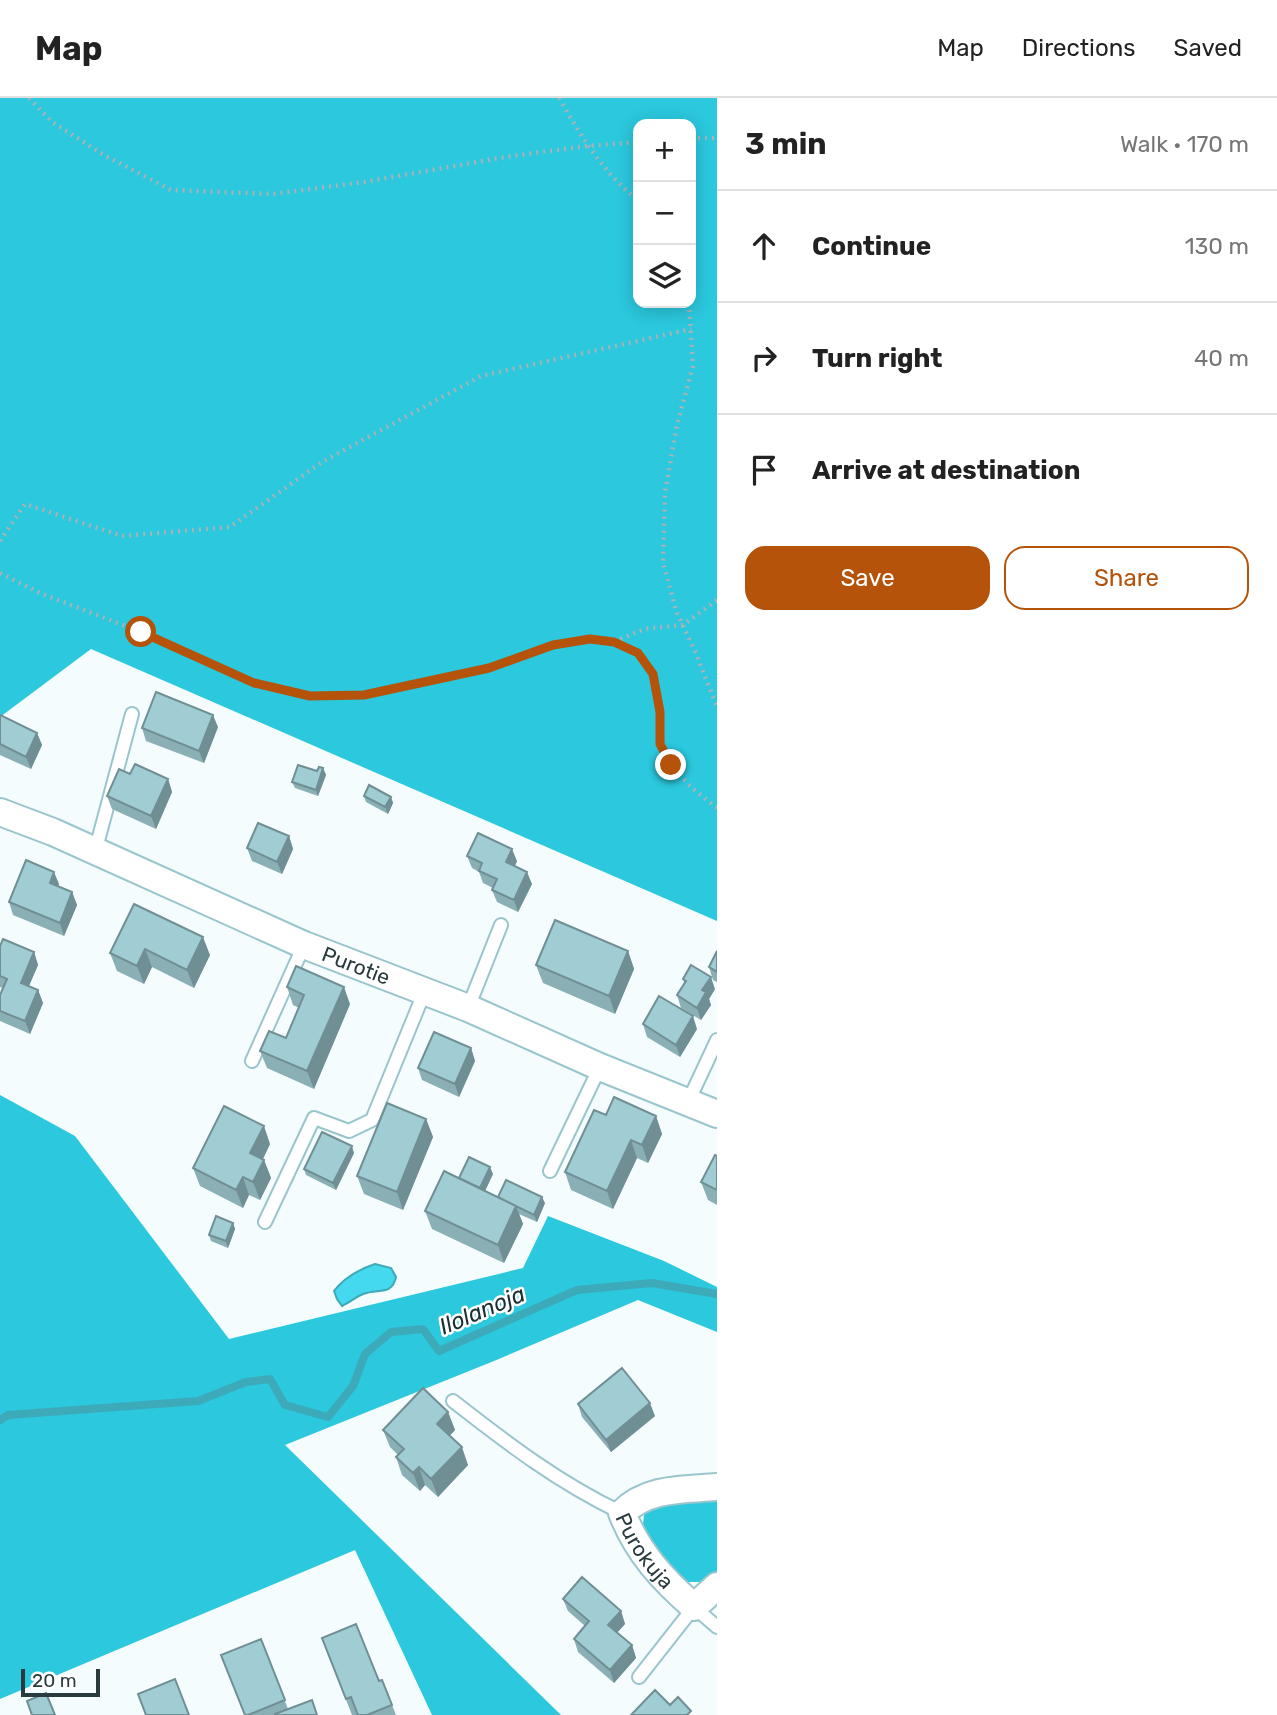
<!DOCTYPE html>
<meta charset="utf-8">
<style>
body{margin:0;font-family:Rubik,sans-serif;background:#f2f2f2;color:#222}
.controls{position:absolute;right:21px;top:21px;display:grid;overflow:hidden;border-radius:14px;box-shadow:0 4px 18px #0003}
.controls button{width:63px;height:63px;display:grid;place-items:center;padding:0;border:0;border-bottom:2px solid #e0e0e0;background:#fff;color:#222;font:35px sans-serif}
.scale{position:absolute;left:21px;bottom:18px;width:79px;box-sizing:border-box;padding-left:7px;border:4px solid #293b3e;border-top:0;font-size:19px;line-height:24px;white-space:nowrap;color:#293b3e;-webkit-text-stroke:5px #fff;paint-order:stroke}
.stop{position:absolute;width:21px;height:21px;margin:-16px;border:5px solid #b45309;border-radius:50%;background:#fff}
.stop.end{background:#b45309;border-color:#fff;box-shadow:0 2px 7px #0008}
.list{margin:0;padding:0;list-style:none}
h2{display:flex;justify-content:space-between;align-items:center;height:91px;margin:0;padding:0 28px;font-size:30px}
h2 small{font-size:23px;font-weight:400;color:#767676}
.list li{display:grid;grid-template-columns:46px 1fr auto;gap:21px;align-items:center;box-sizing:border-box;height:112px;padding:0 28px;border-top:2px solid #e0e0e0}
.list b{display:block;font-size:26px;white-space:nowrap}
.list em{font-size:23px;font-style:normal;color:#767676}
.actions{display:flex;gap:14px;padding:21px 28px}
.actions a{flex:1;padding:16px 0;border:2px solid #b45309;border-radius:21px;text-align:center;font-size:24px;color:#b45309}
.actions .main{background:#b45309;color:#fff}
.icon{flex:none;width:38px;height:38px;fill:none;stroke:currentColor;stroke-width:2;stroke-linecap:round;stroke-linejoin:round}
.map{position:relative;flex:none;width:717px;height:1617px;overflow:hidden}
header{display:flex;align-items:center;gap:42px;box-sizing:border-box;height:98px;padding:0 35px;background:#fff;border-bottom:2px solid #e0e0e0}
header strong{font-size:33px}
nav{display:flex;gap:38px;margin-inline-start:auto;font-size:24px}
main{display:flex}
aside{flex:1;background:#fff}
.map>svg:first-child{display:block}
.forest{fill:#2bc8de;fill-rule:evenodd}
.water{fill:#45d9ef;stroke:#3daaba;stroke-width:2}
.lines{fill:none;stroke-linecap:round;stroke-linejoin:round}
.stream{stroke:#3daaba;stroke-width:8}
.service-casing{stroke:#99c5cc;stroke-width:16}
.minor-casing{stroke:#99c5cc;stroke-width:30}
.path{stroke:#a7b3b5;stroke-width:4.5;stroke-dasharray:2 5;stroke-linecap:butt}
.service{stroke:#fff;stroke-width:12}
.minor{stroke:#fff;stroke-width:26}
.wall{fill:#8aafb5}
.shaded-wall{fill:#708f94}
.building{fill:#a0ccd3;stroke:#708f94;stroke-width:2}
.route{stroke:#b45309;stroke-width:9}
.labels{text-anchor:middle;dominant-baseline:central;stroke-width:5;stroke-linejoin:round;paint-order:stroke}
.street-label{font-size:21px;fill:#293b3e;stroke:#fff}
.water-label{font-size:23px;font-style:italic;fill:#183034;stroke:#fff}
</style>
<header>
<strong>Map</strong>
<nav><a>Map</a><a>Directions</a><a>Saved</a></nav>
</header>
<main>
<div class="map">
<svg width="717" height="1617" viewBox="0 0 717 1617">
<rect width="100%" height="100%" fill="#f4fcfe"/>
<path class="forest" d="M0,0h717v823l-626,-272 -91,68zM638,26h53v179h-53z
M0,997l75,41 154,203 294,-71 25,-52 116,45 53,26v45l-79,-32 -144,61 -209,84 276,270h-129l-77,-165 -355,149z
M717,1398v79l-7,7h-23l-21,-15 -24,-33 2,-19 15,-12z"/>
<path class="water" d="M375,1166l16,4 5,9c-4,19 -18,11 -33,17 -7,3 -13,8 -21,12l-5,-7 -3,-8c10,-13 26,-22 41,-27z"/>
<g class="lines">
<path class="stream" d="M0,1322l8,-5 190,-14 48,-19 24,-3 15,26 43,12 25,-31 12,-32 26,-22 32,-3 16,22 138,-61 75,-7 65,11"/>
<g class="service-casing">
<path id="service" d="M95,754l37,-138
M468,910l33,-83
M252,963l52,-116
M688,1004l29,-62
M550,1073l50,-104
M265,1124l49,-104 35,13 23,-11 52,-127
M453,1303c55,43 106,82 169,112
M639,1579l55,-70 23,20"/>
</g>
<g class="minor-casing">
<g id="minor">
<path id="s1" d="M0,714l53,20 251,113 164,63 132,59 117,47"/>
<path id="s2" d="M717,1389c-34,3 -69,0 -95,26 16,40 40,66 72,94l23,-21"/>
</g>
</g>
<path class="path" d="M29,0l23,24 52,33 67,35 102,4 91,-12 141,-25 82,-11 51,-4
M559,0c22,38 44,75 79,102
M691,40h26
M689,205l4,63 -16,59 -12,67 -2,71 14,50 18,38 22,56
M0,443l25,-37 97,32 108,-9 92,-65 159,-86 210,-47
M0,475l40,20 101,39 113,51 56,13 54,-1 125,-26 64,-24 37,-6 24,3 24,11 15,21 7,38v32l11,21 21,23 25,20
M614,544l30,-13 39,-4 34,-25"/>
<use href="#service" class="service"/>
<use href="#minor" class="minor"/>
</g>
<path class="wall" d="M0,617l37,18 5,12 -11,24 -31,-14z
M218,629l-14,36 -58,-22 -4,-13z
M323,670l3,7 -8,21 -23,-8 -3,-6z
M130,676l38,5 4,13 -16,37 -44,-20 -5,-13z
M364,698l27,1 2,6 -5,11 -22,-12z
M289,738l4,13 -11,25 -30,-13 -5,-13z
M467,758l50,5 -2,5 17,18 -14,28 -21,-10 -5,-12 1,-2 -10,-5 -4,-11 -7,-4z
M59,786l-1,2 14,6 5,13 -13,31 -51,-21 -4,-13z
M134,806l76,51 -16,33 -42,-21 -8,17 -27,-13 -7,-18z
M0,848l34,6 4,13 -9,21 9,4 5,13 -13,31 -30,-13v-26l3,-7 -3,-1z
M628,853l6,18 -19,45 -72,-31 -7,-18z
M717,853v31l-4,-2 -4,-13z
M683,881l32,10 -6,10 2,6 -10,15 -20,-12 -4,-13 7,-12z
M287,889l63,17 -36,85 -47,-21 -7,-17 26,-13 13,-30 -6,-3z
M643,926l54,5 -17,28 -33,-20z
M471,950l4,13 -16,36 -37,-17 -4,-12z
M606,1017l50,1 6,18 -14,29 -11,-5 -24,51 -42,-19 -6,-18z
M426,1021l7,18 -30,73 -39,-16 -7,-18z
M270,1046l-7,15 1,1 7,18 -11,22 -11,-5 -6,13 -43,-22 -7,-18z
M354,1055l-18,37 -30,-15 -2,-6z
M717,1058v49l-9,-5 -7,-18z
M493,1076l-8,17 13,6 47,6 -8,19 -18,-8 4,10 -19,39 -72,-34 -7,-18 34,-33z
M233,1125l2,6 -7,19 -17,-7 -2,-6z
M578,1306l77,12 -44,36 -29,-35z
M448,1314l7,18 -6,6 19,29 -30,32 -13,-12 -5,6 -18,-16 -6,-18 2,-2 -8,-8 -7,-17z
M563,1501l58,12 4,13 -8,9 15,12 4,13 -22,25 -36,-31 -4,-13 11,-13 -17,-15z
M322,1540l57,43 3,-1 14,35h-44z
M261,1541l27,70 29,6h-73z"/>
<path class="shaded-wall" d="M213,617l5,12 -14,36 -5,-12z
M37,635l5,12 -11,24 -5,-12z
M323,670l3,7 -8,21 -2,-6z
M168,681l4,13 -16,37 -5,-13z
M391,699l2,6 -5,11 -3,-7z
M289,738l4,13 -11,25 -5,-12z
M512,751l5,12 -6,13 -5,-12z
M54,774l5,12 -5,11 -4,-12z
M527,774l5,12 -14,28 -4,-12z
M72,794l5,13 -13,31 -4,-13z
M203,839l7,18 -16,33 -7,-18z
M145,851l7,18 -8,17 -7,-18z
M628,853l6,18 -19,45 -6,-18z
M34,854l4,13 -13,30 -4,-12z
M711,879l4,12 -6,10 2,6 -10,15 -4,-12 5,-18z
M344,889l6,17 -36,85 -7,-18z
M38,892l5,13 -13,31 -5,-13z
M693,918l4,13 -17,28 -4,-12z
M471,950l4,13 -16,36 -4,-13z
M656,1018l6,18 -14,29 -6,-18z
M426,1021l7,18 -30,73 -6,-18z
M264,1028l6,18 -13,27 -7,-18z
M631,1042l6,18 -24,51 -6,-18z
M352,1048l2,7 -18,37 -3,-7z
M264,1062l7,18 -11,22 -7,-18z
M490,1069l3,7 -11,23 -3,-6z
M243,1079l6,18 -6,13 -7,-18z
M542,1099l3,6 -8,19 -3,-7z
M516,1108l7,18 -19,39 -6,-18z
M233,1125l2,6 -7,19 -2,-7z
M650,1305l5,13 -44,36 -5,-12z
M448,1314l7,18 -11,12 -7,-18z
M462,1349l6,18 -30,32 -7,-18z
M419,1369l6,18 -5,6 -7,-18z
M621,1513l4,13 -12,13 -5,-12z
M632,1547l4,13 -22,25 -4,-13z"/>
<path class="building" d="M156,594l57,23 -14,36 -57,-23z
M0,617l37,18 -11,24 -26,-13z
M135,666l33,15 -17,37 -44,-20 12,-27 11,5z
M298,667l19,6 2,-4 4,1 -7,22 -24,-8z
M369,687l22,12 -6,10 -21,-11z
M258,725l31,13 -12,26 -30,-14z
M478,735l34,16 -6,13 21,10 -13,28 -22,-10 5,-11 -18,-8 3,-8 -15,-7z
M26,762l28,12 -4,11 22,9 -12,31 -51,-21z
M134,806l69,33 -16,33 -42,-21 -8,17 -27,-13z
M555,822l73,31 -19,45 -73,-31z
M3,841l31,13 -13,31 17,7 -13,31 -25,-10v-16l7,-16 -7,-3v-30z
M717,853v21l-8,-5z
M691,867l20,12 -9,13 4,2 -9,16 -20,-13 9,-14 -3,-2z
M296,868l48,21 -37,84 -47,-20 9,-20 17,7 18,-43 -17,-8z
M659,898l34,20 -17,29 -33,-21z
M434,934l37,16 -16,36 -37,-16z
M614,999l42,19 -14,29 -11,-5 -24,51 -42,-19 29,-62 12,5z
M387,1005l39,16 -29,73 -40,-16z
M224,1008l40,20 -14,27 14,7 -11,22 -10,-5 -7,13 -43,-22z
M322,1034l30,14 -19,37 -29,-14z
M715,1057l2,1v34l-16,-8z
M469,1059l21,10 -10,21 -21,-10z
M444,1073l72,35 -18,39 -73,-34z
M506,1082l36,17 -8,18 -36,-18z
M216,1118l17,7 -7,18 -17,-6z
M622,1270l28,35 -44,37 -28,-36z
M423,1290l25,24 -11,12 25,23 -31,32 -12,-12 -6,6 -17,-16 8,-8 -21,-19z
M582,1479l39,34 -13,14 24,20 -22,25 -36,-31 15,-18 -26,-22z
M356,1526l23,57 3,-1 10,25 -25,10h-9l-7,-18 -5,2 -24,-61z
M261,1541l24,61 -37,15h-3l-24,-60z
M175,1581l14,36h-43l-8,-21z
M655,1592l15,15 8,-8 13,14 -4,4h-56z
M46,1595l9,22h-23l-5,-14z
M312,1602l5,15h-42v-1z"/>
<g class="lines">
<path class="route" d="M141,534l113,51 56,13 54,-1 125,-27 64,-23 37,-6 24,3 24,11 15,21 7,38v32l11,21"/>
</g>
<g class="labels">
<g class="street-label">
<text stroke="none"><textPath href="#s1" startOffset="388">Purotie</textPath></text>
<text stroke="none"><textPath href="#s2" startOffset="145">Purokuja</textPath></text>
</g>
<g class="water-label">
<text transform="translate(482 1212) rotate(-23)">Ilolanoja</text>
</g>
</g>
</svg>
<div class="controls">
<button>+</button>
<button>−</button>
<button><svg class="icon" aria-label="layers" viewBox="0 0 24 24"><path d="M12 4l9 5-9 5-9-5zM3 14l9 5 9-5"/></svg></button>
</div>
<div class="scale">20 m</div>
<div class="stop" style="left:141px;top:534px"></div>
<div class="stop end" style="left:671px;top:667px"></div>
</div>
<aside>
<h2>3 min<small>Walk · 170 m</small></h2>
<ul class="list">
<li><svg class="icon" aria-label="ahead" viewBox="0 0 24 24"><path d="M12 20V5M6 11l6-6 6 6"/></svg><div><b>Continue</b></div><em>130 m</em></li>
<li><svg class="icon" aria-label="right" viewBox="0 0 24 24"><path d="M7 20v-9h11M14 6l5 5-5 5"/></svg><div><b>Turn right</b></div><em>40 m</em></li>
<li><svg class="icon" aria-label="arrive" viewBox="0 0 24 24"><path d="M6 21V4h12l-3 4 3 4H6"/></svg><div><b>Arrive at destination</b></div></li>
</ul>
<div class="actions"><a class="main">Save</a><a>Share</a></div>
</aside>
</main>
